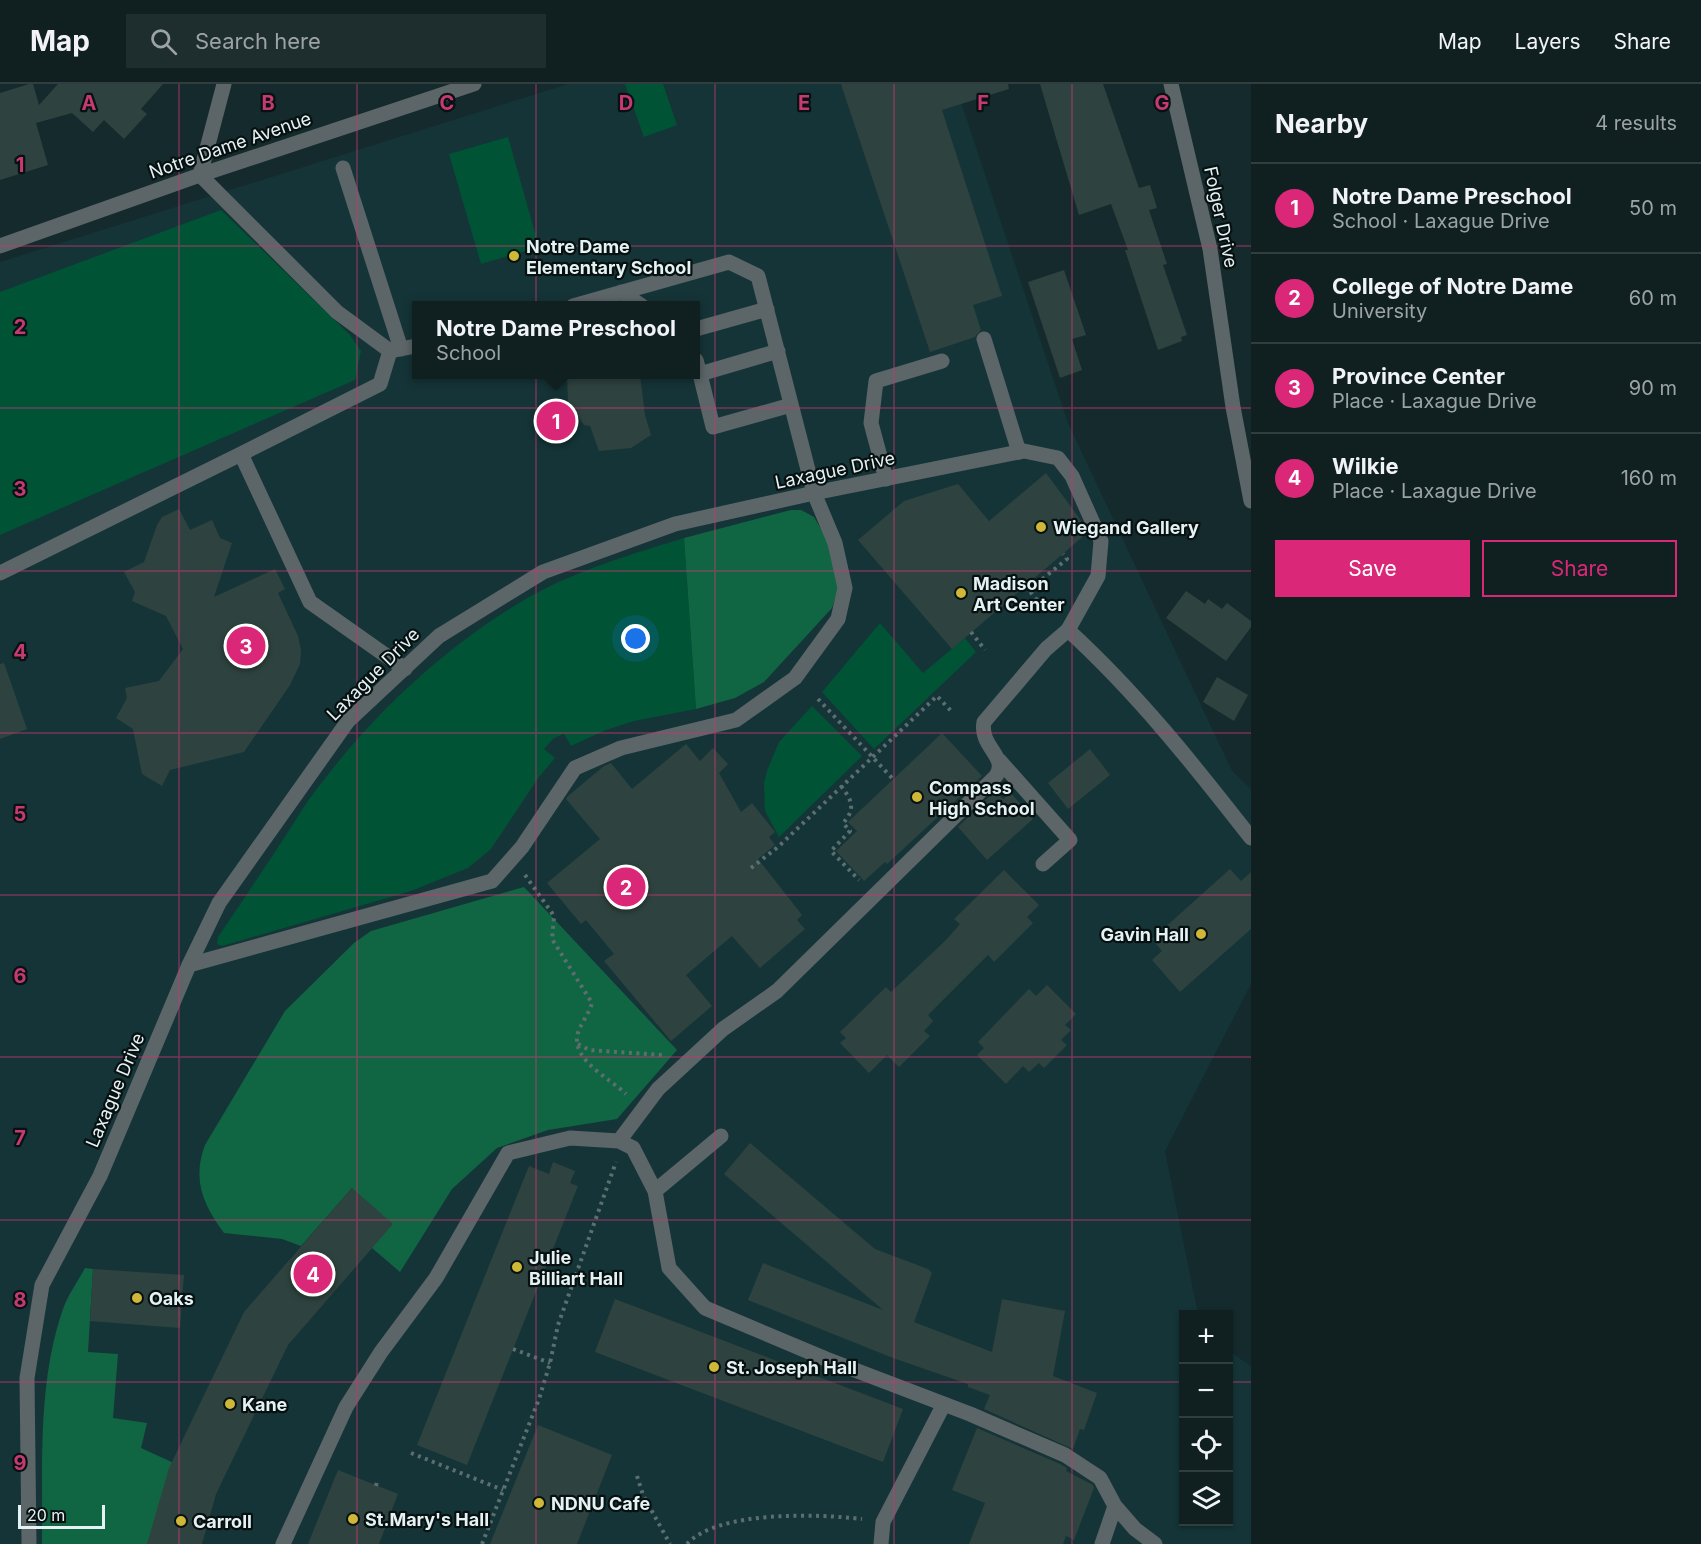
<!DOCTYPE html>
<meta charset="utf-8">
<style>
body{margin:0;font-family:Inter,sans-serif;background:#1e2d2e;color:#f1f3f6}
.controls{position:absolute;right:18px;bottom:18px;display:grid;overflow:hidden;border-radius:0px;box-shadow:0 2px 4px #0004}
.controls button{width:54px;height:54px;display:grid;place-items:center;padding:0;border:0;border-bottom:2px solid #303e3f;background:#102021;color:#f1f3f6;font:30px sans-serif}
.scale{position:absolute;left:18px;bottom:15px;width:87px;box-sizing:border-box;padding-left:6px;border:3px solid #e5f2f3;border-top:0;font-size:16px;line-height:21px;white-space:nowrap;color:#e5f2f3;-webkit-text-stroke:4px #081111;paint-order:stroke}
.you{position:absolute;left:636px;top:555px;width:21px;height:21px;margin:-15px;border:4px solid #fff;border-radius:50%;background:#1a73e8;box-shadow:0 0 0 9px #1a73e833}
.badge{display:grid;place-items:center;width:39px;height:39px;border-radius:50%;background:#db2777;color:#fff;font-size:20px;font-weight:700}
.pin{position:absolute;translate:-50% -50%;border:3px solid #fff;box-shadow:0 2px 6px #0006}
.popup{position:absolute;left:412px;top:217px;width:288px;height:78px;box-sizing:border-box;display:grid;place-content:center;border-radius:0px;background:#102021;filter:drop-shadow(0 2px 4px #0005);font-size:20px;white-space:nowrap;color:#9ca3a5}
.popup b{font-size:22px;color:#f1f3f6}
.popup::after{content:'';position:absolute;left:50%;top:100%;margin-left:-12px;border:12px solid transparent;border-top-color:#102021}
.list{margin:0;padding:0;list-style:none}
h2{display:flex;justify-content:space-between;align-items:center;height:78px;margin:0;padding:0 24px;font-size:26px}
h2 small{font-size:20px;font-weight:400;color:#9ca3a5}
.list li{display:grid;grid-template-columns:39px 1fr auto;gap:18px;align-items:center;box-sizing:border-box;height:90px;padding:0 24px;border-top:2px solid #303e3f}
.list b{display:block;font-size:22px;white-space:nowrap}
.list p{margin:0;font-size:20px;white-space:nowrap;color:#9ca3a5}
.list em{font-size:20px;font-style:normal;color:#9ca3a5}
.actions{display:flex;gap:12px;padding:18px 24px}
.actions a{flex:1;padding:14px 0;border:2px solid #db2777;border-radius:0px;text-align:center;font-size:21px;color:#db2777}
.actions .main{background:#db2777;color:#fff}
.icon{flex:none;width:33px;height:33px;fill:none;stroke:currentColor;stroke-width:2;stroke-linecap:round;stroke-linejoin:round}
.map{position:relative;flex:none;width:1251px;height:1460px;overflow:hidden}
header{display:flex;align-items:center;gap:36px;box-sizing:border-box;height:84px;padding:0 30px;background:#102021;border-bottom:2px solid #303e3f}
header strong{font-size:28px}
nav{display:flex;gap:33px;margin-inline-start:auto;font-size:21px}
.search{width:420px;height:54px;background:#1e2d2e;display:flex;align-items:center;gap:15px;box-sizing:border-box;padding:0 21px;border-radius:0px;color:#9ca3a5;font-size:22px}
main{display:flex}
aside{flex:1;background:#102021}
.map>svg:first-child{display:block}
.built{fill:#153437;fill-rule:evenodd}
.green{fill:#015335}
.forest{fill:#106643}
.building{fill:#2e433f}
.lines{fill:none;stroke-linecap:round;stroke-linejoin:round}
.path{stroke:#5c6e70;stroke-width:4;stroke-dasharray:3 4.5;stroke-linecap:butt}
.lane{stroke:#5c6568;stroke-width:15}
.street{stroke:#5c6568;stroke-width:15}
.grid{fill:none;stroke:#c73972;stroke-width:1.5;stroke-opacity:0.55}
.poi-dot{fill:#cfb837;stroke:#081111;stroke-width:2}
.labels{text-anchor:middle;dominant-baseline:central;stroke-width:4.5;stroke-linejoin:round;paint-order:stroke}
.street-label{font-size:18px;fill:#e5f2f3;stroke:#081111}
.poi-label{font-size:18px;font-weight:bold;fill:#e5f2f3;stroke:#081111;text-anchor:start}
.grid-label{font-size:20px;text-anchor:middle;font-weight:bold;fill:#c73972;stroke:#081111;stroke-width:4.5;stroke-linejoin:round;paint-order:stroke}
</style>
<header>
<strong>Map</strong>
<div class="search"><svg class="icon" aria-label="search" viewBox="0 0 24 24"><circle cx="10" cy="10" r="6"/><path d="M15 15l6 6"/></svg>Search here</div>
<nav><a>Map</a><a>Layers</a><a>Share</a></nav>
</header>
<main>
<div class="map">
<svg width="1251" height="1460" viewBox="0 0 1251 1460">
<rect width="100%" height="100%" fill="#152a2c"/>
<path class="built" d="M568,0h387l113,339 164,348 19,18v195l-86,167 33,163h-14v208h44l1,-171 22,15v178h-1251v-1282zM416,222h280v68h-280z"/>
<path class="green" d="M625,0h38l14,41 -33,12z
M508,53l31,110 -58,17 -32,-110z
M221,126l129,125 11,16 -6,29 -355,155v-243z
M684,454l12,171 -62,12 -28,9 -35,16 -7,-12 -10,4 -10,11 11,9 -16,19 -48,72 -23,19 -57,23 -189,55 -5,-2 1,-7c23,-34 46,-68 68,-102 11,-17 21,-34 33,-49 57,-75 130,-143 212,-190 47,-26 101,-42 153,-58z
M880,539l43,50 42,-35 11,14 -102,97 -52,-57z
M812,622l50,50 -83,81 -14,-26 -1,-28 3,-12 12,-29z"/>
<path class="forest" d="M791,426h10l13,7 13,22 11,51 -6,18 -68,74 -29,16 -39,11 -12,-171z
M524,803l153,163 -60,69 -69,11 -51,18 -45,41 -52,83 -28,-24 -20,-60 -51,58 -19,-7 -58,-6c-21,-29 -32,-53 -19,-88l80,-134 69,-68 17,-12z
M85,1184l8,1 -5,83 30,2 -5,64 34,5 -6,25 35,16 -29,80h-105c1,-78 -5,-160 21,-235 5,-14 15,-28 22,-41z"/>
<path class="building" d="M29,0h4l6,21 19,-21h105l-22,25 6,5 -23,25 -20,-19 -11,12 -21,-19 -36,10 12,42 -48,15v-87z
M841,0h167l1,5 -67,21 60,186 -29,9 8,25 -6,7 -45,15z
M1040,0h63l36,104 11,-3 7,23 -8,2 18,54 -4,1 24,70 -6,2 1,4 -24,9 -33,-100h3l-17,-46 -32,11z
M1064,186l22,65 -14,4 10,31 -22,8 -32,-96z
M567,291h73l5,40 6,20 -20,13 -32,3 -9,-25 -6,-1 -16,-22z
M1046,389l34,46 7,14 -135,116 -94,-109 46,-39 54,-17 31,37z
M179,425l11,21 22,-10 8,18 12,5 -18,54 61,-28 10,20 -7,4 20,43 3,14 -1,14 -10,21 -46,67 -74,18 -8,16 -20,-12 -9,-45 -17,-11 11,-20 -2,-10 34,-7 24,-32 -17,-33 -34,-15 3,-9 -11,-20 20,-10 13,-37 5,-8z
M1186,507l19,13 3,-5 14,10 5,-6 24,18v6l-25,34 -60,-43z
M4,579l23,66 -27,10v-75z
M1217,593l31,18 -14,26 -31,-19z
M942,649l40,43 -95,88 -2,-2 -21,19 -28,-30 21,-20 -9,-9z
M686,660l14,17 13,-13 15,16 -9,9 22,39 11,-9 23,29 -6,5 6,8 -17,14 44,56 -5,5 8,9 -45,39 -28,-32 -46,39 26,31 -41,35 -67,-80 10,-7 -28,-34 -5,4 -34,-41 53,-44 -34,-40 2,-3 36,-30 7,-3 21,26z
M1090,665l20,26 -42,34 -20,-26z
M995,707l8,8 8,-6 22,26 -46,41 -29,-33z
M1230,785l11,12 10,-9v57l-71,63 -28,-32 10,-9 -10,-12z
M1004,786l35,35 -12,12 6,6 -39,39 -6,-7 -60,60 5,6 -9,10 6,5 -31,31 -12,-12 -18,18 -29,-30 6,-5 -6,-6 46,-45 5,5 55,-52 14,-16 -6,-5z
M1047,901l29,29 -11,11 6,5 -10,10 6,5 -23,23 -5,-5 -10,9 -6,-6 -17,18 -29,-29 7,-7 -6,-6 51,-53 7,7z
M750,1059l125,106 53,20 4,4 -18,49 78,30 10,-53 63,12 -12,65 44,17 -13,37 -4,-1 -7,20 -89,-40 6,-14 -22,-8v-3l-75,-26 -145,-58 15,-37 120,47 -159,-136z
M553,1078l22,9 -5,12 8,3 -111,279 -50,-20 112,-279 20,8z
M352,1104l41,36 -105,121 -72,149 -14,50h-55l22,-76 75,-156z
M93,1185l91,6 -4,53 -90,-7z
M615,1215l288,110 -20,53 -288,-110z
M538,1341l74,30 -35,89h-87z
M977,1344l83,36 7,4 -1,3 27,14 1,3 -20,52 -8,-4 -3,8h-94l16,-41 -33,-13z
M338,1386l60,24 -19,50h-71z"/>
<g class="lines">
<path class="path" d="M1037,516l-8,-10 38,-31 -4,-5
M971,548l14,18
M818,615l75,80
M841,702c11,14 15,23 2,37l7,8 -19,20 28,29
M751,784l27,-21 159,-151 16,17
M525,791l27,38 2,4 -2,22 40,64c-3,12 -14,23 -15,35 -2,24 35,42 49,56
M578,960l11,6 73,5
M513,1265l37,14
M411,1369l92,37
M637,1392l6,19 27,49
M376,1402l1,-4
M482,1460l57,-145 11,-36 8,-38 58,-163
M687,1460c31,-34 132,-30 175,-25"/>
<path class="lane" d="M343,84l58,181
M200,91l137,137 53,39 26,-5
M621,208l21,14
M696,245l71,-20
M984,255l35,113
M390,267l-10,33 -139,70 69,148 95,67
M696,276l4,14 78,-23
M700,290l13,53 78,-22
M886,395l-15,-56 5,-42 66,-20
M0,489l241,-119
M999,676l71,80 -27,24
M189,881l303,-84 30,-34 53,-79 46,-20 115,-28 59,-42 43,-59 7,-31 -10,-45 -21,-50 -56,-217 -29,-14 -156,44
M619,1057l39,-52 65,-60 54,-38 219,-215c13,-19 -17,-29 -12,-54l62,-73 22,-19c69,63 126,135 183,208
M655,1107l66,-55
M283,1460l63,-137 35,-55 55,-74 72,-125 62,-15 49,3 14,7 22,43 14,77 36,40 121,51 144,55 95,41 35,23 15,28 20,23 20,15
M881,1460l2,-22 61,-118
M1102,1460l13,-38"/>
<path class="street" d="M1171,0l39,165 23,158 18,94
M200,91l24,-91
M0,162l200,-71 274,-91
M29,1460l-2,-166 15,-93 58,-109 89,-211 30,-62 129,-182 91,-85 104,-64 132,-48 139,-31 210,-42 34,7 14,18 29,65 -3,35 -30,54"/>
</g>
<path class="grid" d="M179,0v1460M357,0v1460M536,0v1460M715,0v1460M894,0v1460M1072,0v1460M0,162h1251M0,324h1251M0,487h1251M0,649h1251M0,811h1251M0,973h1251M0,1136h1251M0,1298h1184M1228,1298h23"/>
<g class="poi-dot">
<circle cx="514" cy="172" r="6"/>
<circle cx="1041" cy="443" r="6"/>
<circle cx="961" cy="509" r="6"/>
<circle cx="917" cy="713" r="6"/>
<circle cx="1201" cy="850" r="6"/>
<circle cx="517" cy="1183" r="6"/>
<circle cx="137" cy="1214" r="6"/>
<circle cx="714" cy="1283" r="6"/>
<circle cx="230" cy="1320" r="6"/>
<circle cx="539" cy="1419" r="6"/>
<circle cx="353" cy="1435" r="6"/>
<circle cx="181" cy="1437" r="6"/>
</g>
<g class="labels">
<g class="street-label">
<text transform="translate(230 61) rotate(-19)">Notre Dame Avenue</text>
<text transform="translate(1221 133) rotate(78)">Folger Drive</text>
<text transform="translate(835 386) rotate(-12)">Laxague Drive</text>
<text transform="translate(373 590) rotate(-45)">Laxague Drive</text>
<text transform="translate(115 1006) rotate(-67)">Laxague Drive</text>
</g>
<g class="poi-label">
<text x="526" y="162">Notre Dame<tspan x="526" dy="21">Elementary School</tspan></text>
<text x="1053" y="443">Wiegand Gallery</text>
<text x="973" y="499">Madison<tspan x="973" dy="21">Art Center</tspan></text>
<text x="929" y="703">Compass<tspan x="929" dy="21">High School</tspan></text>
<text x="1189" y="850" text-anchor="end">Gavin Hall</text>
<text x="529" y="1173">Julie<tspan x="529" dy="21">Billiart Hall</tspan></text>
<text x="149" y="1214">Oaks</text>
<text x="726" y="1283">St. Joseph Hall</text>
<text x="242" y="1320">Kane</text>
<text x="551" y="1419">NDNU Cafe</text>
<text x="365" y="1435">St.Mary's Hall</text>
<text x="193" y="1437">Carroll</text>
</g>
</g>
<g class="grid-label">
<text x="89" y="26">A</text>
<text x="268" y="26">B</text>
<text x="447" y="26">C</text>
<text x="626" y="26">D</text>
<text x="804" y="26">E</text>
<text x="983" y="26">F</text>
<text x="1162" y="26">G</text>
<text x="20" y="88">1</text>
<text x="20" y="250">2</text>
<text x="20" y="412">3</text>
<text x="20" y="575">4</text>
<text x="20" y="737">5</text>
<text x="20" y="899">6</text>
<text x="20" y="1061">7</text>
<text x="20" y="1223">8</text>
<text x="20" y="1386">9</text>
</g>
</svg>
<div class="controls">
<button>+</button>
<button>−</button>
<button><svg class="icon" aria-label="locate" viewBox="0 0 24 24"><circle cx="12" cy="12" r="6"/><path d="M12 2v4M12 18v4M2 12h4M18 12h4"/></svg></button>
<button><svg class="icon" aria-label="layers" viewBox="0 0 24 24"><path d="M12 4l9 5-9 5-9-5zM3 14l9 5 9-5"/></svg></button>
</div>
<div class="scale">20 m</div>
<div class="you"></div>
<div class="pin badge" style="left:556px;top:337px">1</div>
<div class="popup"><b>Notre Dame Preschool</b>School</div>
<div class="pin badge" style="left:626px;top:803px">2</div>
<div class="pin badge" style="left:246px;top:562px">3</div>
<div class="pin badge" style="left:313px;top:1190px">4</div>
</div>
<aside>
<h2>Nearby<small>4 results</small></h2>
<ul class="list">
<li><span class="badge">1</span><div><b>Notre Dame Preschool</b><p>School · Laxague Drive</p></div><em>50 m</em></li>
<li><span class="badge">2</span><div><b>College of Notre Dame</b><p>University</p></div><em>60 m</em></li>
<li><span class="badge">3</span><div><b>Province Center</b><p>Place · Laxague Drive</p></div><em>90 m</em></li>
<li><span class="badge">4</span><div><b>Wilkie</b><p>Place · Laxague Drive</p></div><em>160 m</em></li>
</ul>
<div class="actions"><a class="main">Save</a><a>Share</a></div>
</aside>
</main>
